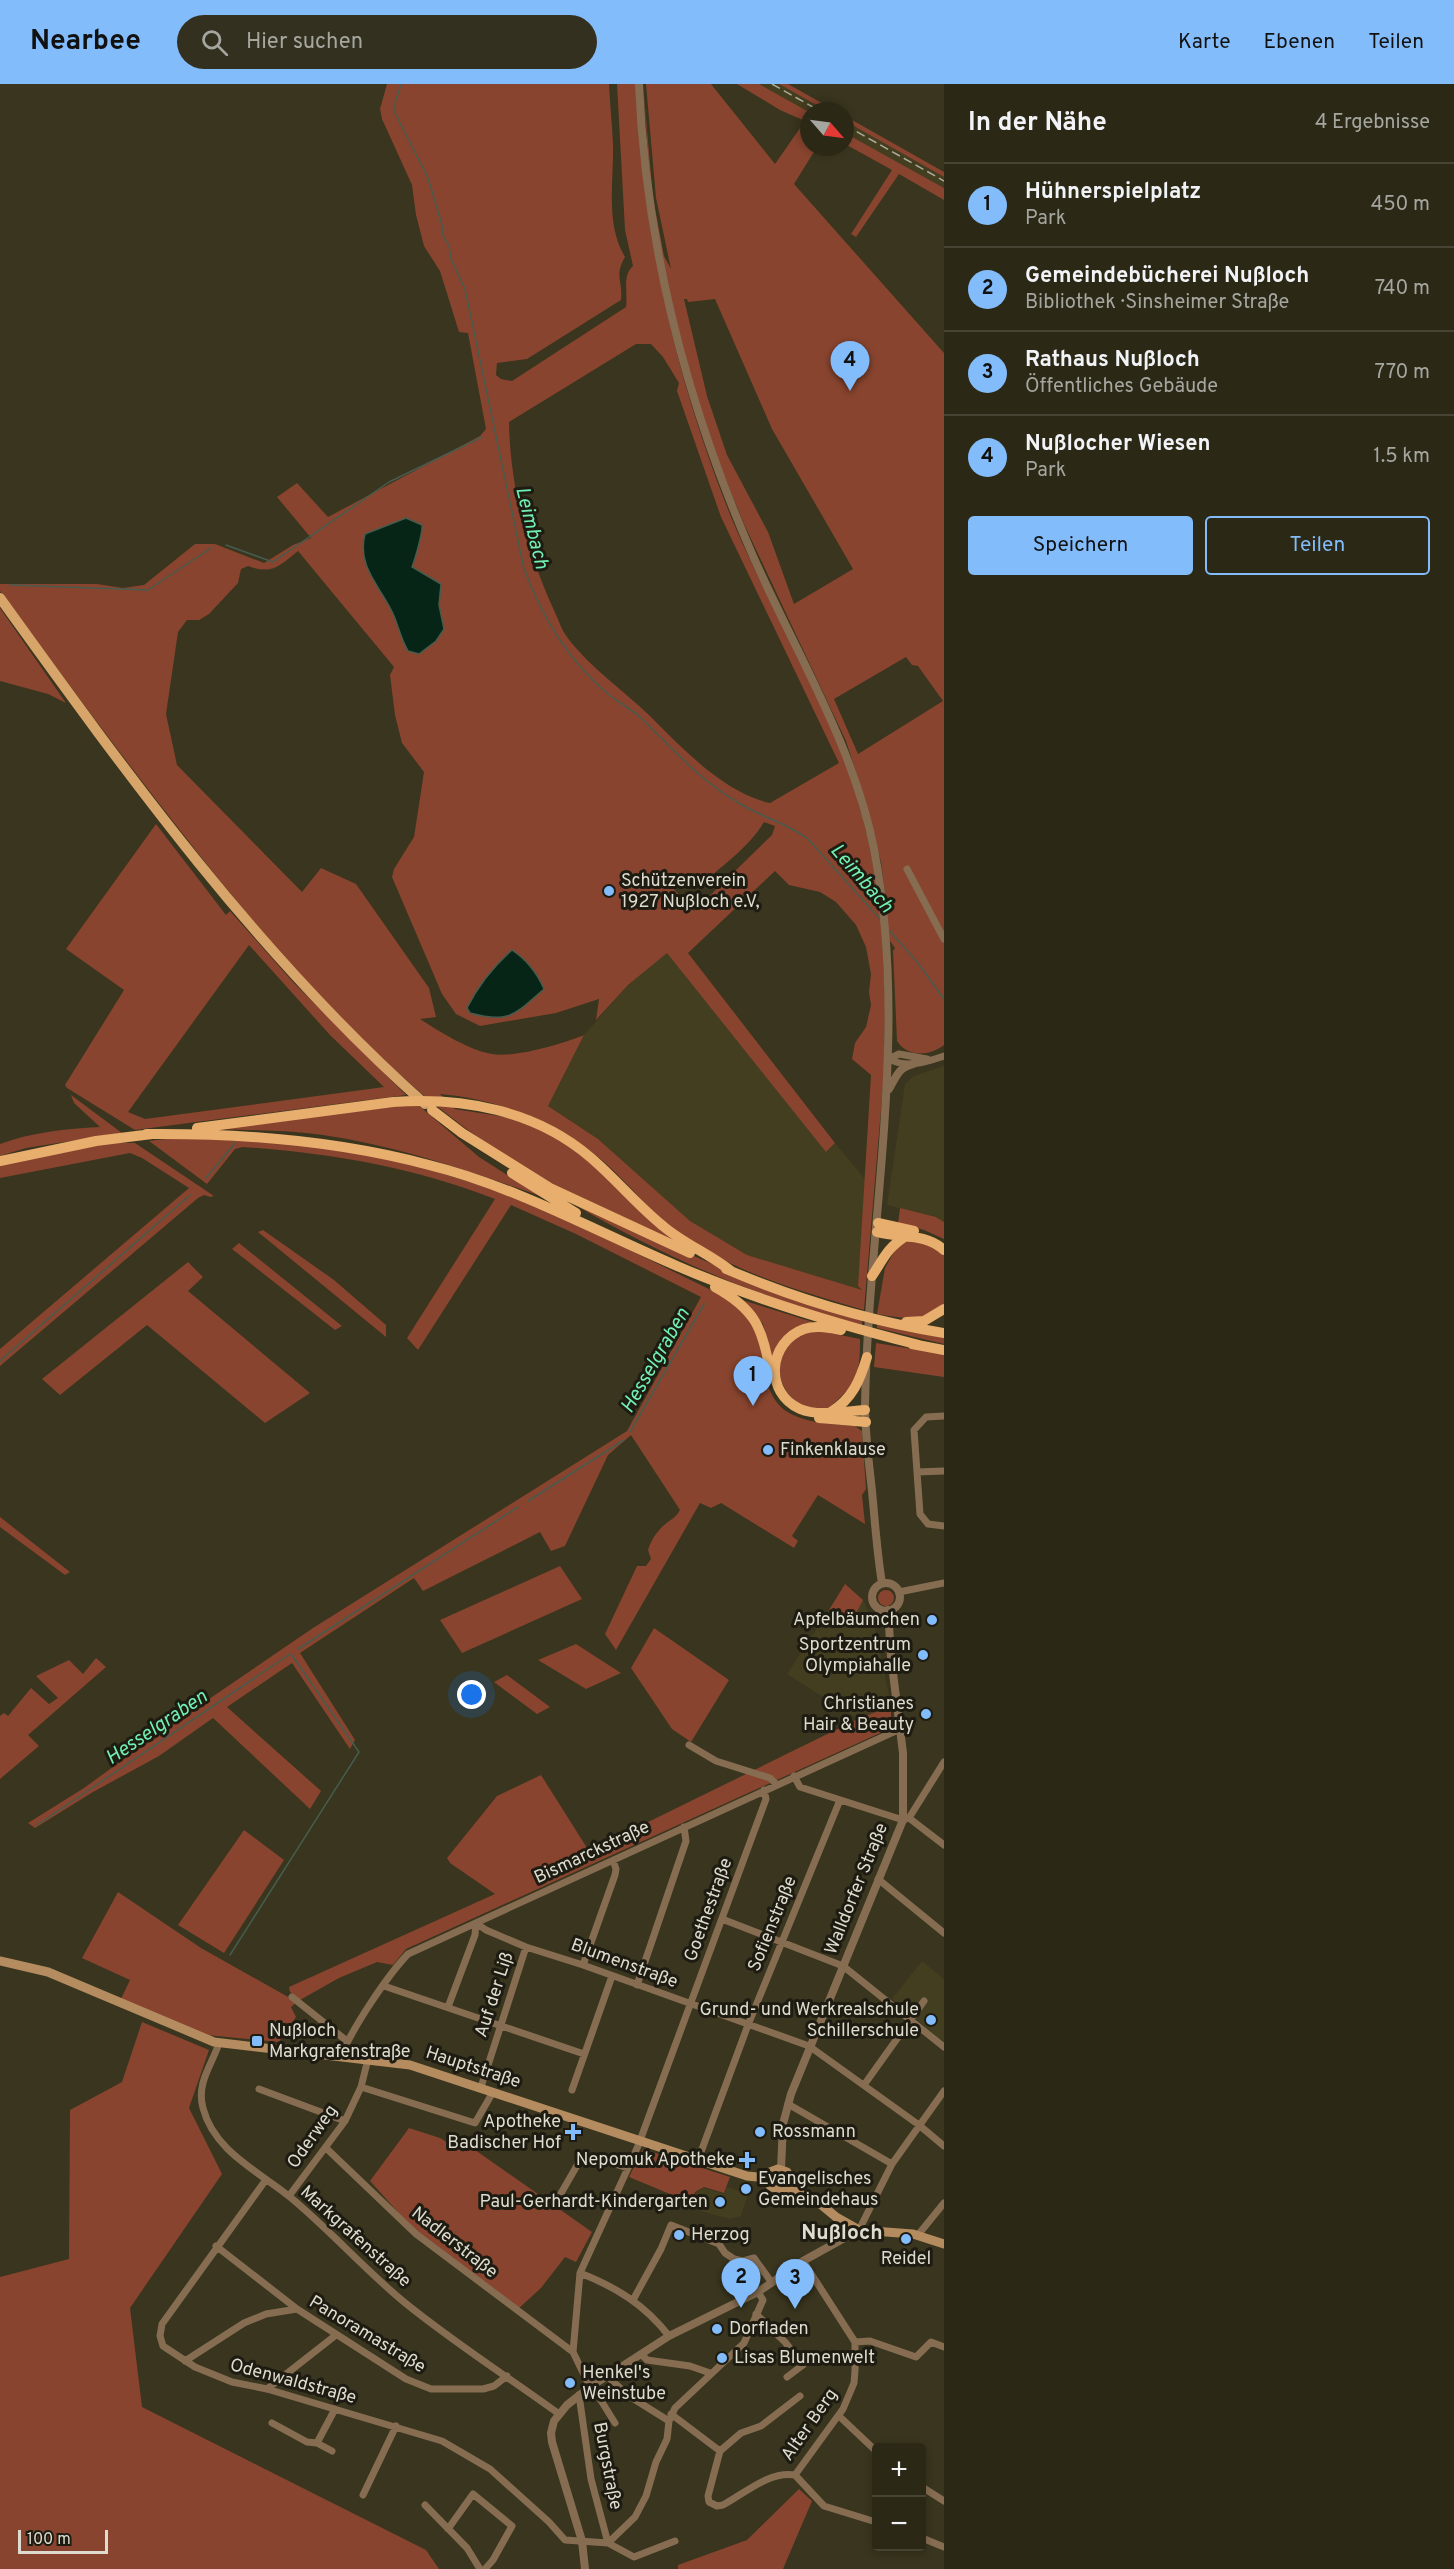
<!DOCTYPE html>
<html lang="de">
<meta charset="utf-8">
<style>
body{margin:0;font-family:Overpass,sans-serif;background:#33301f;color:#f1f3f6}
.controls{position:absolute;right:18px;bottom:18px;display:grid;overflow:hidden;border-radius:6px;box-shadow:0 3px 9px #0003}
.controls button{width:54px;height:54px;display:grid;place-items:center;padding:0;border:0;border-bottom:2px solid #474435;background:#2b2816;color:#f1f3f6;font:30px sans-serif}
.compass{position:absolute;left:800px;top:18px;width:54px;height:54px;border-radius:50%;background:#2b2816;box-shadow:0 3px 9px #0003;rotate:118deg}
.scale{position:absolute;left:18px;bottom:15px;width:90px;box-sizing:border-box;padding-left:6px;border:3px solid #dedcce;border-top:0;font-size:16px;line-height:21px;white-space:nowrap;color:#dedcce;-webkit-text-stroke:4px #1e1c12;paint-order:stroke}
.you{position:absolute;left:472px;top:1611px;width:21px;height:21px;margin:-15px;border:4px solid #fff;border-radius:50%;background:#1a73e8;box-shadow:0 0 0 9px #1a73e833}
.badge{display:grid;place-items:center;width:39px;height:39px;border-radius:50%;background:#83bcfb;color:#111;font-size:20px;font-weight:700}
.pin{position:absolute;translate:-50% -50px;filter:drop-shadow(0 2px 3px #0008)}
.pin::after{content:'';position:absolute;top:32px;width:21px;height:18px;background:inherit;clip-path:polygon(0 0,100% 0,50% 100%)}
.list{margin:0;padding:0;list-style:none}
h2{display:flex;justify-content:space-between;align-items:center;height:78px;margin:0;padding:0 24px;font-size:26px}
h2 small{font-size:20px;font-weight:400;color:#a6a6a1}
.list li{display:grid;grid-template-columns:39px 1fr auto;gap:18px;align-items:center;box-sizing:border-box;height:84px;padding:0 24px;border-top:2px solid #474435}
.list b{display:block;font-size:22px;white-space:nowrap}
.list p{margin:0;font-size:20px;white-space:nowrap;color:#a6a6a1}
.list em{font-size:20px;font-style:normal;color:#a6a6a1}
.actions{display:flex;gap:12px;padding:18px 24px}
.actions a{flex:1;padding:14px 0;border:2px solid #83bcfb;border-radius:6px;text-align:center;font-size:21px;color:#83bcfb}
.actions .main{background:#83bcfb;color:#111}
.icon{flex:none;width:33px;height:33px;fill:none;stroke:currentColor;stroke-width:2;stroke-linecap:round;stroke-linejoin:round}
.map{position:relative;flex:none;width:944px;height:2485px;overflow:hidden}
header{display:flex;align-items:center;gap:36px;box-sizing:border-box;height:84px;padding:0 30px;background:#83bcfb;color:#111}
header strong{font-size:28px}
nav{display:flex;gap:33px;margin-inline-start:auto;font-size:21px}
.search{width:420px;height:54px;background:#33301f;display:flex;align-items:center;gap:15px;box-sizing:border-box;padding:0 21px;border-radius:33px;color:#a6a6a1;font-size:22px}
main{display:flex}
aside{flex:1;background:#2b2816}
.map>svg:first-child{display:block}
.built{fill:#443e20}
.green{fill:#88442e;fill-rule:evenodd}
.water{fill:#062517;stroke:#475c4e;stroke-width:1.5}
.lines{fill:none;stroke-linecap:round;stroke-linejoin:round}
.stream{stroke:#475c4e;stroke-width:1.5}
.minor{stroke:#866d52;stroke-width:7}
.tertiary{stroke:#866d52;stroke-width:8}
.secondary{stroke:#b48c60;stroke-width:9}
.primary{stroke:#d7a46a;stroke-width:10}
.trunk{stroke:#e7ae6e;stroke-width:10}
.rail{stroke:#adab9a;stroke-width:1.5;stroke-dasharray:9 4.5;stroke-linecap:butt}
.poi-dot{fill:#83bcfb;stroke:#1e1c12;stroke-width:2}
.labels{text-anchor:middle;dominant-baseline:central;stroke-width:6;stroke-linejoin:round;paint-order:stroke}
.poi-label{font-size:18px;fill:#dedcce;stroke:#1e1c12;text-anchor:start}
.street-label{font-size:18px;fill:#dedcce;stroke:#1e1c12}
.water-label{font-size:20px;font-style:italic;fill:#70f0b2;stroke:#1e1c12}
.quarter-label{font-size:21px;font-weight:bold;fill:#dedcce;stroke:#1e1c12}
</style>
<header>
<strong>Nearbee</strong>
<div class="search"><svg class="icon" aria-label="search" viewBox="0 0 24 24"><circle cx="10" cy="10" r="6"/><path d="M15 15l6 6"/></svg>Hier suchen</div>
<nav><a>Karte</a><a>Ebenen</a><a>Teilen</a></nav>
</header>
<main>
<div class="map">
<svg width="944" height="2485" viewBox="0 0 944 2485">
<rect width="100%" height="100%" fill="#39351e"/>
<path class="built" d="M759,0h20l48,27 -18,1z
M845,37l99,56v11l-99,-55z
M667,868l160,200 8,-9 30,36 -7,107 5,5 -116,-36 -57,-34 -92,-82 -50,-33 36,-71 44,-50z
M944,982v156l-8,-5 -49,-12 18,-121 9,-8z
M863,1516l11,23 17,83 -33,13 -71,-45 42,-64 22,14z
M922,1877l22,18v63l-52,-43z
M727,2103l21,7 -7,22 -11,3 -37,-10 3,-17 8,-4 20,6z"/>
<path class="green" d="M387,0h222c1,20 3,40 4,60 1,37 -8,80 12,113 -11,19 -2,23 -4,43l-94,59 -30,4 -1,12 5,4 11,2 114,-74c2,-14 -4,-32 7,-41l-8,-36 -8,-146h19c7,149 39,294 95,433 33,79 79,154 110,234 19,50 32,102 39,154l8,9 -7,-52 -16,-62 -19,-59 -102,-217 -31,-76 -18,-52 -18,-69 -19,-91 -8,-56 -7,-96 10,114 11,58 7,13 -15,-71 -10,-114h65l64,80 30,-43 -25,-11 -43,-26h22l50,28v35h8l-23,37 150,169v692c-14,11 -36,13 -47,-4l-4,-90 2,-3 -13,-18 3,72 -1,72 -20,236c-64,-19 -130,-37 -185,-77 -29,-20 -49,-49 -76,-72 -45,-38 -105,-62 -163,-67l15,15 62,10 44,21 52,41 28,31 42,34c-54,-25 -110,-47 -161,-79 -134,-84 -239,-205 -336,-329 -64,-81 -125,-164 -186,-247v-7h97l26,4 21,-3 51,-41h20l49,19 29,-18 18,-7 -34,-41 20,-14 31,34 152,-81 6,-7 -18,-96 -9,-1 -19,-61 -16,-25 -8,-31 -4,-30 -30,-66 -2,-10zM684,215h3l1,3 27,-3 57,130 81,140 -59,35 -26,-72 -41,-77 -20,-59zM636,260h15l12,13 16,26 -2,8 44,126 118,246 -69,40c-45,-10 -85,-52 -117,-84 -28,-28 -62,-50 -86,-82 -6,-8 -9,-19 -14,-29 -26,-57 -43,-123 -44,-186zM406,435l16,6c1,7 -7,34 -11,42l30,17 -2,21 5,24 -8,12 -18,13 -10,-3c-7,-12 -9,-23 -14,-35 -11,-27 -38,-48 -29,-82zM298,467l96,116 -4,8 5,40 7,28 22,29 -10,65 -20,32 -2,8 50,117 14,20 24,12 76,-13 43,-14 -3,21 32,-35 39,-32 159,199 9,-9 -147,-190 87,-82 14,14 31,7 16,10 20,23 10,22 5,27 -2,18 2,13 -5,22 -11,16 -3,16 19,16 -13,211 4,4 -115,-35 -57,-34 -92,-82 -50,-33 36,-71c-21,9 -70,23 -92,19 -23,-4 -52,-22 -72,-35l16,-2 -7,-29 -73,-104 -35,-16 -19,24 -125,-127 -11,-51 12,-82 9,-12h12l10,-6 29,-31 3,-14 7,-3c25,9 31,0 50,-15zM906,573l6,8 6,1 25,35 -85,53 -24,-55zM764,738l11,4 -3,9 -78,76 -21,-23 7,-12 17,12c22,-20 52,-40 67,-66zM512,866c15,10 25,23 31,39 -28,25 -33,35 -73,24l-3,-5c11,-21 27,-42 45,-58z
M779,0h9l48,27h-9z
M845,32l99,56v5l-99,-56z
M845,49l99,55v12l-45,-26 -43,63 -5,-3 41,-64 -47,-26z
M0,524l66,95 -18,-9 -48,-13z
M156,740l70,91 4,-4 63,71 113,113 -271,35 -68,-42 -2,-3 59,-95 -58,-41zM249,861l81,90 54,52 -239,32 -17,-7z
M71,1011l51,38 -96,15 -26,8v-12c32,-12 66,-15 100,-17l-26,-24z
M417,1020l62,53 61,39c-71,-25 -141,-50 -217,-61 -37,-5 -76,-5 -114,-6z
M173,1054l123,4 109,20 100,31 76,33 136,67c12,7 25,14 33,26 18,29 7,78 41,95 20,10 43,10 64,12l7,5 4,58 -4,6 3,29 -47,-29 -26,41 6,5 -4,7 -73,-45 -10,5 -11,-5 -84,147 -11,-16 32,-68h9l5,-7 -3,-9c3,-9 7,-16 14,-23 7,-7 13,-8 18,-17l-49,-75 -23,20 -43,91 -14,5 -11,-19 -117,59 -9,-13 -114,75 55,87 -5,9 -58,-86 -65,44 94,84 -11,18 -97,-91 -54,38 -66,36 -58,36 -7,-5 56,-35 84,-61 145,-99 314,-197 74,-134 -125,-63 -65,-29 -93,145 -11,-12 88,-139c-82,-32 -165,-46 -252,-52l-8,2 -28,35 -58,-43z
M110,1059h25l79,53 -4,1 -6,-2 -6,3 -198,168v-17l189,-161 -47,-30 -12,-5 -130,25v-13z
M572,1119l168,73 122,42v7c-103,-27 -199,-68 -290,-122z
M900,1124l36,9 8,5v17l-20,-9 -26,-7z
M263,1146l71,50 52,45v12l-128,-105z
M917,1155l27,13v55c-23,16 -41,11 -67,7l8,-46 14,-25z
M239,1159l103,83 -7,4 -103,-81z
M188,1178l15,15 -15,14 122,102 -45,30 -118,-98 -87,70 -18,-16z
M742,1216l74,23 -14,4 -29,33 -10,-36z
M877,1238l67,13v9l-67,-16z
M815,1246l45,9c0,39 -3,43 -31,69 -7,0 -16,2 -23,-1 -28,-12 -36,-47 -13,-68 5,-5 15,-7 22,-9z
M876,1259l68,11v23l-70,-10z
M0,1433l70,55 -5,3 -65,-48z
M560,1482l22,33 -120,54 -22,-33z
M845,1500l18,16 -12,24 -22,-14z
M878 1514a8 8 0 1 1 16 0a8 8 0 1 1-16 0Z
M654,1544l75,52 -38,62 -19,-13 -41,-61z
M576,1560l45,29 -35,16 -48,-29z
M96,1574l10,9 -78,68 11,11 -39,33v-63l4,-3 4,3 23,-28 18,16 9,-6 -22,-22 33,-16 14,14z
M507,1591l43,32 -13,7 -43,-32z
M891,1622v22l-485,221 -13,16 -16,-3 -38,16 -39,22 -10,-8 -1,-5 206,-93 -45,-31 -3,-5 50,-62 44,-21 48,76 269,-132z
M244,1746l40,30 -60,93 -46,-28z
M118,1808l83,56 96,54 -6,5 5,10 -17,25 -73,-7 -85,-36 9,-19 -48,-22z
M142,1938l67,28 -20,58 33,66 -92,134 12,99 284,143 13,19h-439v-292l69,-18 1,-149 52,-28z
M409,2044l31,10 23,14 5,-7 124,87 -16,30 -11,-5 -24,31 -23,21 -103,-78 -45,-50z
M643,2065l87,28 -6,16 -20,-6 -9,5 -1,8 -5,2 -60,-25z
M799,2405l13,12 -29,68h-105v-4l69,-25z"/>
<path class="water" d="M406,434l16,7c1,7 -7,34 -10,42l29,17 -2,21 5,24 -8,12 -17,13 -11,-3c-7,-12 -9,-23 -14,-35 -11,-27 -38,-48 -29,-82z
M512,866c15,10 25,23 32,39 -29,25 -34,35 -74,24l-3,-5c11,-22 27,-42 45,-58z"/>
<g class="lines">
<path class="stream" d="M401,0l-6,19v10l33,65 14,47 1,10 6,11 2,13 14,30 59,280c18,48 44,91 83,124 10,9 23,15 33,24 33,32 58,62 99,86 22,14 48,20 69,36l73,81
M226,461l47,17 116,-80 93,-45
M10,501l138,5 63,-42
M888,845l30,34 26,36
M206,1094l29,-35
M0,1277l190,-166
M630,1348l74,-128
M528,1417l96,-61
M298,1565l220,-142
M37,1741l253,-171
M230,1871l129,-203 -68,-98"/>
<path class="minor" d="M907,785l37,70
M889,975c18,10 37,3 55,-3
M889,975l10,-5 28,5
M944,1332l-18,1 -12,13 6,84 8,10 16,2
M917,1388l27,-1
M899,1508l45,-9
M689,1661l27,16 54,17 6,6
M794,1692l6,11 103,33 6,-2 35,27
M909,1734l35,-56
M878,1795l66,54
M722,1835l121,47 101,81
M476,1839l10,7 40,17 57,18 226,81 110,79 25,21
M583,1881l32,-90 1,-6 -3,-9
M637,1901l49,-144 -2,-14
M384,1902l200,68
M292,1913l55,44
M448,1923l27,-72 1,-12
M219,1959c-7,22 -23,40 -16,65 11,43 55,63 87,89 40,33 74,72 114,105 49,40 104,75 155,112
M341,1972c12,-29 46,-80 67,-102l492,-225
M864,2001l60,-84
M361,2003l114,36 18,-31
M481,2003l45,-140
M259,2005l86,32
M572,2006l40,-114
M788,2020l104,60
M326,2064l90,86 157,118
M698,2076l50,-135 92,-225
M265,2097l-103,143 -2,12 3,10 32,21 37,15 35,7 175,52 48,28 59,53 16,18 43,3 27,-26 11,-21 10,-34 11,-23 2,-18 6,-13 69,-65 19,-43 -5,-8
M289,2112l56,-75 16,-34 7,-28
M556,2118l27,-47 45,13
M859,2146l33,-66 52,-73
M918,2151l26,-32
M216,2162l81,63
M580,2189c36,14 65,32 89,63
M633,2216l28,-51 10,-24 48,19 6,9 9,6 9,2 11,-3 18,25
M756,2230l29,28 18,23 -16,12
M855,2258l15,-1 46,16 15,-15 13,5
M641,2270l6,6 43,6 20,7
M185,2277l59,-38 22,-9 31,-5 109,70 25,10h52l11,-3 13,-10
M607,2292l22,20 40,25
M592,2302l23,37
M590,2303l-17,-35 7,-79 58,-127 128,-347 -2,-9
M267,2305l69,-54
M579,2311l12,84 17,64
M671,2330l49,37
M839,2332l37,35
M272,2339l35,19 10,1 18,-34
M317,2359l15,8
M795,2391l48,-66 11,-26 1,-12v-29l-52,-81
M795,2391c-26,-4 -50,18 -72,30l-6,1 -8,-4 -1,-6 12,-45 21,-18 20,-7 39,-30
M795,2391l29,31 52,16
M922,2403l22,14
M363,2411l33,-69
M425,2421l42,43 13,21
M448,2445l25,-35 39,32 -19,34 -8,9
M922,2454l22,9
M608,2459l26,14 41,-16"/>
<path class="tertiary" d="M639,0c7,164 48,322 114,472 43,97 100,188 121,293 36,186 -6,370 -9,557 0,28 4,57 7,85 3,31 5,62 10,92
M889,1005c7,-12 10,-22 24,-25
M872 1513a14 14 0 1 1 28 0a14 14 0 1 1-28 0Z
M781,2085l2,-45 8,-30 112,-274v-67l-12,-96 -3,-47
M585,2485l-3,-28 -30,-99 -1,-9 3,-12 13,-16 23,-18 79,-51 89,-44 45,-31 56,-31"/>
<path class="secondary" d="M0,1877l48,11 166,70 196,23 337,111 21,2
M786,2103l3,-9 -2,-6 -9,-3 -8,3 -2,9 3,6 10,3 5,-3 32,15 18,15 23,13 54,4 31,10"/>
<path class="primary" d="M0,514c129,179 259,359 425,506"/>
<path class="trunk" d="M432,1026l30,23 88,55 140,65
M197,1044l196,-26c69,-5 142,8 197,55 26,22 47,48 73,69 21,18 47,28 68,45
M146,1050c96,-1 190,6 283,31 88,22 166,66 248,101 79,34 159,58 242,79
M0,1077l96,-20 56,-7
M512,1089l64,40
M878,1139l36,8
M877,1148c24,7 47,0 67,18
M726,1185c70,30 143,52 218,64
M872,1192c12,-18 15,-28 34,-40
M715,1203c40,22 48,41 55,85
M906,1238l18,-1 20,-12
M841,1246c-12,-2 -25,-5 -37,-1 -36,13 -40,64 -4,80 19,8 45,2 65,1
M912,1260l32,6
M831,1328c22,-14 29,-32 36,-55
M819,1334l47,4"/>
<path class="rail" d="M772,0l48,27
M845,41l99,56"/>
</g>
<g class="poi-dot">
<circle cx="609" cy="807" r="6"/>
<circle cx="768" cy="1366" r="6"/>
<circle cx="932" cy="1536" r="6"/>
<circle cx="923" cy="1571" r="6"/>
<circle cx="926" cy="1630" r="6"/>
<circle cx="931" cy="1936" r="6"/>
<rect x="251" y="1951" width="12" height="12" rx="3"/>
<path d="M570 2039h6v6h6v6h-6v6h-6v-6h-6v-6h6z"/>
<circle cx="760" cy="2048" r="6"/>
<path d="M744 2067h6v6h6v6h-6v6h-6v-6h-6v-6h6z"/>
<circle cx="746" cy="2105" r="6"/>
<circle cx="720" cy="2118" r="6"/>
<circle cx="679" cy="2151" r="6"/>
<circle cx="906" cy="2155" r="6"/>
<circle cx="717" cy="2245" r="6"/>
<circle cx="722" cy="2274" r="6"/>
<circle cx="570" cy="2299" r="6"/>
</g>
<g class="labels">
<g class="poi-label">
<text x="621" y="797">Schützenverein<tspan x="621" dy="21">1927 Nußloch e.V,</tspan></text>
<text x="780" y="1366">Finkenklause</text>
<text x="920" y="1536" text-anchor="end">Apfelbäumchen</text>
<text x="911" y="1561" text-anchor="end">Sportzentrum<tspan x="911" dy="21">Olympiahalle</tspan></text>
<text x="914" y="1620" text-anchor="end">Christianes<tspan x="914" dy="21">Hair &amp; Beauty</tspan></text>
<text x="919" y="1926" text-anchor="end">Grund- und Werkrealschule<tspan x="919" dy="21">Schillerschule</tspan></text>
<text x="269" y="1947">Nußloch<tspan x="269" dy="21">Markgrafenstraße</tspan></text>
<text x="561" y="2038" text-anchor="end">Apotheke<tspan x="561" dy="21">Badischer Hof</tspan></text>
<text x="772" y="2048">Rossmann</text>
<text x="735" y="2076" text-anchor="end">Nepomuk Apotheke</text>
<text x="758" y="2095">Evangelisches<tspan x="758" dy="21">Gemeindehaus</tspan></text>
<text x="708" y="2118" text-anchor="end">Paul-Gerhardt-Kindergarten</text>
<text x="691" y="2151">Herzog</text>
<text x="906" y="2175" text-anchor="middle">Reidel</text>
<text x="729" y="2245">Dorfladen</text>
<text x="734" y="2274">Lisas Blumenwelt</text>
<text x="582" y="2289">Henkel's<tspan x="582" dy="21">Weinstube</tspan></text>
</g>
<g class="street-label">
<text transform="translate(592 1769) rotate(-25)">Bismarckstraße</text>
<text transform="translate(857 1805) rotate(-68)">Walldorfer Straße</text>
<text transform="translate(709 1826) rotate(-70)">Goethestraße</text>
<text transform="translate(773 1840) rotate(-68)">Sofienstraße</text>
<text transform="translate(624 1880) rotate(20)">Blumenstraße</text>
<text transform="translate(495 1911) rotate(-72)">Auf der Liß</text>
<text transform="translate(473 1984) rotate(18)">Hauptstraße</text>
<text transform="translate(313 2053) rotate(-55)">Oderweg</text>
<text transform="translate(355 2153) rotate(42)">Markgrafenstraße</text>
<text transform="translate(454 2159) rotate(38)">Nadlerstraße</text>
<text transform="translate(367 2251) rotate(31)">Panoramastraße</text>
<text transform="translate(293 2298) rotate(15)">Odenwaldstraße</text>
<text transform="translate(810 2341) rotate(-55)">Alter Berg</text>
<text transform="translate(607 2382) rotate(79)">Burgstraße</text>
</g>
<g class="water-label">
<text transform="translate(531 444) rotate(76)">Leimbach</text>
<text transform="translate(861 795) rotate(49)">Leimbach</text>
<text transform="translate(656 1277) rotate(-60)">Hesselgraben</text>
<text transform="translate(157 1644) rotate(-34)">Hesselgraben</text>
</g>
<g class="quarter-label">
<text x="842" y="2149">Nußloch</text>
</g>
</g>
</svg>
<div class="controls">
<button>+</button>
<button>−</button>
</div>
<svg class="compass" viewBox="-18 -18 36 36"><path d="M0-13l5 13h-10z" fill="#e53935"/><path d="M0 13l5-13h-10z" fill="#a6a6a1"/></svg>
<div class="scale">100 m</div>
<div class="you"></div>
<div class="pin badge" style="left:753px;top:1322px">1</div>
<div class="pin badge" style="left:741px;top:2224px">2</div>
<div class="pin badge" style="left:795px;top:2225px">3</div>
<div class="pin badge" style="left:850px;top:307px">4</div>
</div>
<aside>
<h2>In der Nähe<small>4 Ergebnisse</small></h2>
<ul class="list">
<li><span class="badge">1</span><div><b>Hühnerspielplatz</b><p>Park</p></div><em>450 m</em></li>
<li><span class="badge">2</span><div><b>Gemeindebücherei Nußloch</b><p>Bibliothek · Sinsheimer Straße</p></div><em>740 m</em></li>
<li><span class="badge">3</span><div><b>Rathaus Nußloch</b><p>Öffentliches Gebäude</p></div><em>770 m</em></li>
<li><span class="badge">4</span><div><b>Nußlocher Wiesen</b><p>Park</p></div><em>1.5 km</em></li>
</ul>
<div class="actions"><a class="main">Speichern</a><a>Teilen</a></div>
</aside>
</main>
